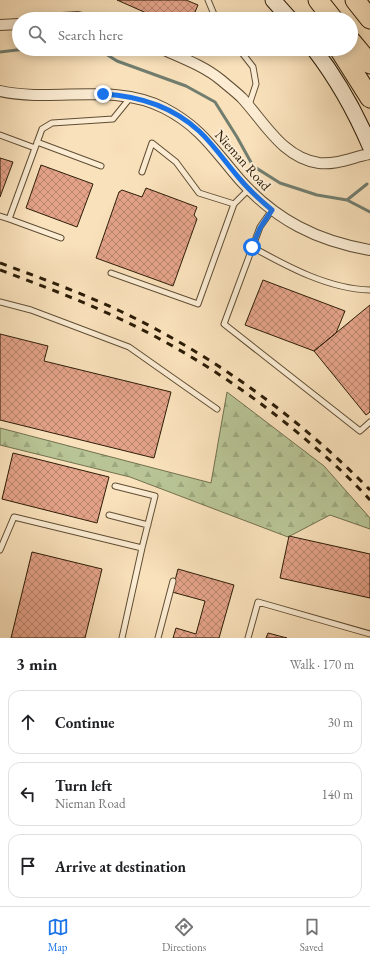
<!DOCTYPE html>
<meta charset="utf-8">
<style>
body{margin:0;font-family:"EB Garamond",serif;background:#f6f6f6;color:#202124}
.stop{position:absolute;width:12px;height:12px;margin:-9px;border:3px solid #1a73e8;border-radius:50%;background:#fff}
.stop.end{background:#1a73e8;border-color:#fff;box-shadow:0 1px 4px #0008}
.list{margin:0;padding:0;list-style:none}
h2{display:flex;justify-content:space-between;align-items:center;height:52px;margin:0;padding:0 16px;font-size:17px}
h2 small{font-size:13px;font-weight:400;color:#757577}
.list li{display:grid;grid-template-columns:26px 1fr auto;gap:12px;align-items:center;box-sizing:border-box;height:64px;margin:0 8px 8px;padding:0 8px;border:1px solid #e0e0e0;border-radius:12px}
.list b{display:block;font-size:15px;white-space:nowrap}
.list p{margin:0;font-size:13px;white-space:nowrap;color:#757577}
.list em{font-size:13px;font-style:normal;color:#757577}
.icon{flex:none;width:22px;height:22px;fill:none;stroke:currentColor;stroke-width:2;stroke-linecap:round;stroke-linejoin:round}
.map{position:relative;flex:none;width:370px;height:638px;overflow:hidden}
.search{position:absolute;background:#fff;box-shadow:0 2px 10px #0003;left:12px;right:12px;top:12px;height:44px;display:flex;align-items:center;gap:10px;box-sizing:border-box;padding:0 14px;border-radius:22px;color:#757577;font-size:15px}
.sheet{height:268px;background:#fff}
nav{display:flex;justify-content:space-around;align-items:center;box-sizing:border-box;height:56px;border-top:1px solid #e0e0e0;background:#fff;font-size:11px;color:#757577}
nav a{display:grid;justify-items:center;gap:2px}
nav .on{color:#1a73e8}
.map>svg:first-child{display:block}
.forest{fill:url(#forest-firs);stroke:#72704e}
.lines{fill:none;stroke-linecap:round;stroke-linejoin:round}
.stream{stroke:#717d6f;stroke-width:3}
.building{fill:url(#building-cross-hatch);stroke:#2d1d07}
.lane-casing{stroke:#604e34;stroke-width:7}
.street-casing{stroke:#604e34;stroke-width:12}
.secondary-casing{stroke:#2d1d07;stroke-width:17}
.highway-casing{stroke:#2d1d07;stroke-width:21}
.lane{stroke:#fbecd3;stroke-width:5}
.street{stroke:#fbecd3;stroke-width:10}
.secondary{stroke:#fbecd3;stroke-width:15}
.highway{stroke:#f9e1bb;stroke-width:19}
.rail{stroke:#2d1d07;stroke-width:3;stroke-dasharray:7 7;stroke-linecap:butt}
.route{stroke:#1a73e8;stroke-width:5}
.labels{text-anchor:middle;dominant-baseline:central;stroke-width:4;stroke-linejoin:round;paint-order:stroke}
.street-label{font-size:14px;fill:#2d1d07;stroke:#fbecd3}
</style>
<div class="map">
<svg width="370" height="638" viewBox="0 0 370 638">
<defs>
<pattern id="forest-firs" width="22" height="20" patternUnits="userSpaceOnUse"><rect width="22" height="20" fill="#b8c495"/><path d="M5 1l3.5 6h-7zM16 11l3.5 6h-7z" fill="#9ea87f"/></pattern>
<pattern id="building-cross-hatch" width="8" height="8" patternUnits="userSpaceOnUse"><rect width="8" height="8" fill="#e4a389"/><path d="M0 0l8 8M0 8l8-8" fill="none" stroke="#b9846e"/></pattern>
</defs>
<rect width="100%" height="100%" fill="#f9e1bb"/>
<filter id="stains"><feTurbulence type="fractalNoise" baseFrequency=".005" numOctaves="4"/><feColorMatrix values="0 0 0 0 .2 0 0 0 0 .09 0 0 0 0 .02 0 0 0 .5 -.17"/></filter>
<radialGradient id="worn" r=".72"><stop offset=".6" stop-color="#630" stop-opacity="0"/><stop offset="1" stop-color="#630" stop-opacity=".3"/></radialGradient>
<path class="forest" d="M227,392l97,74 46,52v11l-40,-14 -42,22 -158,-60 -130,-32v-17l211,55z"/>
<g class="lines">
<path class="stream" d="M98,49l19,12 69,25 29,16 22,35 16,29 27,17 37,12 30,5 23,12
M0,52l25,-3
M347,200l20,-16"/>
</g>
<path class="building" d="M117,0h69l12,5 -6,14h-32z
M0,158l13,4 -13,35z
M41,165l52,19 -16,43 -51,-19z
M146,188l51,19 -3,8 3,4 -24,67 -77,-28 23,-66 3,-2 20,7z
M263,280l82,31 -9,22 -22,18 -69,-26z
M370,305v107l-4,3 -52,-64z
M0,334l48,12 -4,15 127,31 -17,66 -154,-38z
M13,453l96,24 -12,46 -95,-24z
M289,536l81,18v44l-90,-20z
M32,552l70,17 -17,69h-74z
M178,569l56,16 -15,53h-46l3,-10 20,6 9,-33 -33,-9z
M268,633l19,5h-21z"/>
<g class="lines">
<g class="lane-casing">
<path id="lane" d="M208,0l8,19
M239,49l14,18 3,17 -7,21
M0,135l35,13
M37,142l64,24
M142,172l10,-29 24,19 23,31 35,11
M272,210l-12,17 -36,97 136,107 10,-9
M0,216l9,3
M61,238l-52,-19 33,-90 10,-6 61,-4 17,-21
M252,247c36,20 77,42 118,43
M111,273l87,31 36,-100 15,-15
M0,302l31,8 98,37 88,62
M115,486l40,10 -13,52
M109,515l39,10
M0,550l14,-33 128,31 -20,90
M158,638l15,-57
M248,638l10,-36 112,32"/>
</g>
<g class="street-casing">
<path id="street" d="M46,19l32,-2 9,2
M0,25l19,-1
M162,49c20,9 42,17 59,31 7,6 15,12 21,18 23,25 41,60 77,65 18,2 34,-6 51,-9
M0,91c54,12 113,-9 164,17 37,19 50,42 76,72 36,40 77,61 130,70"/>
</g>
<g class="secondary-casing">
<path id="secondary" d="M273,0l17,19
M314,49c23,30 41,62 56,97"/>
</g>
<g class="highway-casing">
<path id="highway" d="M318,0l15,19
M355,0l15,19
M351,41l19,23
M339,49l31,49"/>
</g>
<use href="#lane" class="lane"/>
<use href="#street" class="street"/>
<use href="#secondary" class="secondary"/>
<use href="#highway" class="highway"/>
<path class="rail" d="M0,263c41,15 81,30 120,48 93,44 178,106 250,179
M0,270c40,15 80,30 118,48 67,31 129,72 186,120 23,19 46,40 66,62"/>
</g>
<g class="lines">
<path class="route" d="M103,94c36,2 70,13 96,37 15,14 27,32 40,47 10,12 21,22 33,32l-12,18 -8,19"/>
</g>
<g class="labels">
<g class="street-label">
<text transform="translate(243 160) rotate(48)">Nieman Road</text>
</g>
</g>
<rect width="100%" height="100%" filter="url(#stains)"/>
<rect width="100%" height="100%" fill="url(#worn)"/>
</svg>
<div class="stop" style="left:252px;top:247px"></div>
<div class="stop end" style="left:103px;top:94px"></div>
<div class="search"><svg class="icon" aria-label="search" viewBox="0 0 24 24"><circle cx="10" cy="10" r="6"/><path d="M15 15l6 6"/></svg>Search here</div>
</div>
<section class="sheet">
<h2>3 min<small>Walk · 170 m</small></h2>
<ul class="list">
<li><svg class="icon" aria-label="ahead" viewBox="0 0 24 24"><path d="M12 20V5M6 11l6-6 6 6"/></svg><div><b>Continue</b></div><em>30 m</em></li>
<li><svg class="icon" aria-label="left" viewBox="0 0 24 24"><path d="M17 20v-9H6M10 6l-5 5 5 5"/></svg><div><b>Turn left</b><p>Nieman Road</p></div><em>140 m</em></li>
<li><svg class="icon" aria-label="arrive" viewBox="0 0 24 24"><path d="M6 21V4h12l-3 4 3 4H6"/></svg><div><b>Arrive at destination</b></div></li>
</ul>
</section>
<nav>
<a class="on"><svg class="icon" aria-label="map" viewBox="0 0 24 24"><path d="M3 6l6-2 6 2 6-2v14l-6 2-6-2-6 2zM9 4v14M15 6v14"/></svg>Map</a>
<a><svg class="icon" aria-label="directions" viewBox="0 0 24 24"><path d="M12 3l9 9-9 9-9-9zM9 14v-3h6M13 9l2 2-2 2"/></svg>Directions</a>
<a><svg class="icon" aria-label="saved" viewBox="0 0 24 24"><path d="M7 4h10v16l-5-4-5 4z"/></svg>Saved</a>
</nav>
